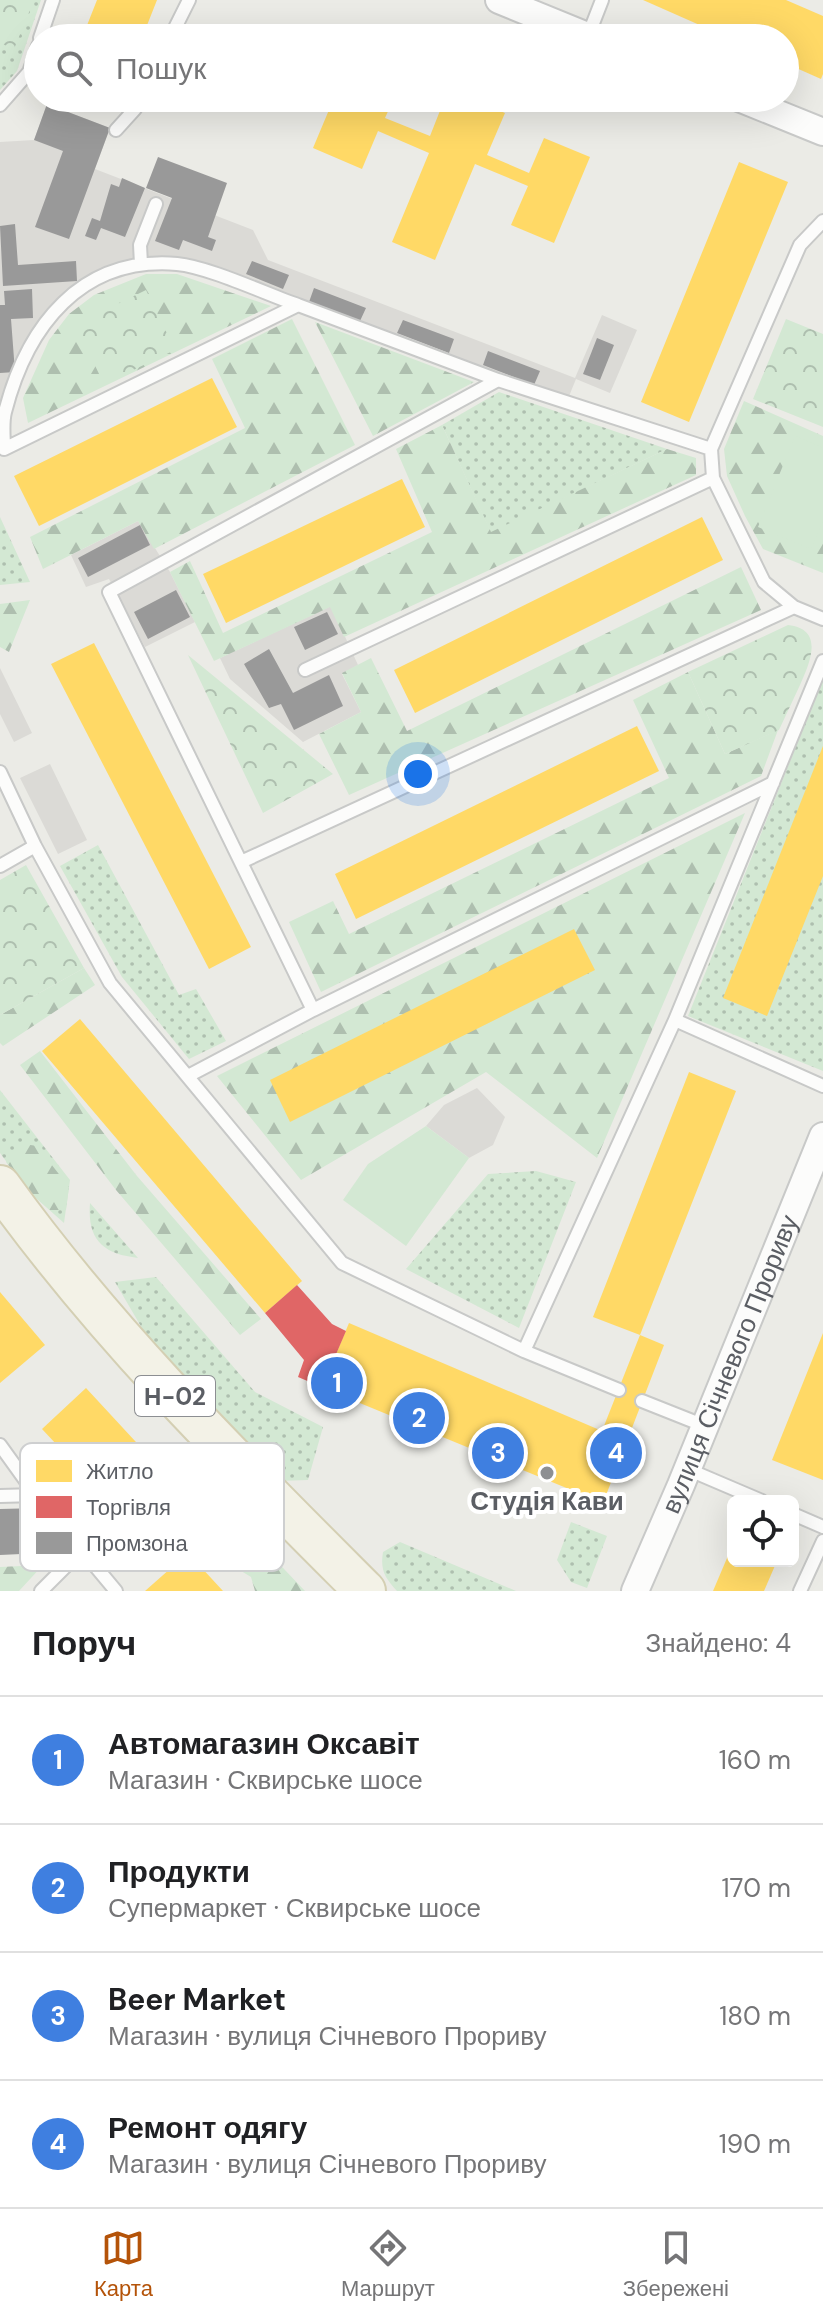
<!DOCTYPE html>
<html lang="uk">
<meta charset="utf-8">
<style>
body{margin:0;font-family:"DM Sans",sans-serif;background:#f2f2f2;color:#202124}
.controls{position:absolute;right:24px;bottom:24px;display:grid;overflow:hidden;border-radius:12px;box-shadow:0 8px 32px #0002}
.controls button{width:72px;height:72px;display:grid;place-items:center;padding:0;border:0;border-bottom:2px solid #e0e0e0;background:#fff;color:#202124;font:40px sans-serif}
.you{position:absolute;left:418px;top:774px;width:28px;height:28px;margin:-20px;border:6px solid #fff;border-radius:50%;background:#1a73e8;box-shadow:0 0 0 12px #1a73e833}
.badge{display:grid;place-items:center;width:52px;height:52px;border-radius:50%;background:#b45309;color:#fff;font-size:26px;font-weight:700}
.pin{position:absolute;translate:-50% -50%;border:4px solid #fff;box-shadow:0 2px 8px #0006}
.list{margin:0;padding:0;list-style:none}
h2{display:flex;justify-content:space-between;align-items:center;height:104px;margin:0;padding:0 32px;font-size:34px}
h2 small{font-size:26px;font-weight:400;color:#757577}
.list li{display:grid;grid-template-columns:52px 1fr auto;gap:24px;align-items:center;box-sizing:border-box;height:128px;padding:0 32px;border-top:2px solid #e0e0e0}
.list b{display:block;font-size:30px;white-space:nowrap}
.list p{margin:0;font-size:26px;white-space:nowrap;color:#757577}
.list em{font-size:26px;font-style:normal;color:#757577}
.icon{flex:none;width:44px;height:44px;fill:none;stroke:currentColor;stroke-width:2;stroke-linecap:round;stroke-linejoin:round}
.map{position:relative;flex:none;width:823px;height:1591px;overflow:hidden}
.search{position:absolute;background:#fff;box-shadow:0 8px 32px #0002;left:24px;right:24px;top:24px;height:88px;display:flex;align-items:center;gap:20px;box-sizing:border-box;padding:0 28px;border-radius:44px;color:#757577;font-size:30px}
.sheet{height:616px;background:#fff}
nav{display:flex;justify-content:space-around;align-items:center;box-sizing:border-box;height:112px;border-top:2px solid #e0e0e0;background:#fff;font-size:22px;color:#757577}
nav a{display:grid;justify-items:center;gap:4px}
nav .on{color:#b45309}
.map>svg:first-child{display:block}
.industrial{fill:#dbdad6}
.grass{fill:url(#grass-dots)}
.forest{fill:url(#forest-firs)}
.park{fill:url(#park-crowns)}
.pitch{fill:#d3e8d3}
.homes{fill:#ffd966}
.shops{fill:#e06666}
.industry{fill:#999}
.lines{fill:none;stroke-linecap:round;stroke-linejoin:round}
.lane-casing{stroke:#c8c9c8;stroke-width:16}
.street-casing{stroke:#c8c9c8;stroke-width:30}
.primary-casing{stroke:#d4cfb3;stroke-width:44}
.lane{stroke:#fcfcfb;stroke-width:12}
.street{stroke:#fcfcfb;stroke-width:26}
.primary{stroke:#f3f2e7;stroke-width:40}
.poi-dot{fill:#8d8f92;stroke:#fff;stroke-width:3}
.labels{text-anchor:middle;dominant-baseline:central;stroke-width:8;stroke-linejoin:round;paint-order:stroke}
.shield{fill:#fff;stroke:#8c8e92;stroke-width:2}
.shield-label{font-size:24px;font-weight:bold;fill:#5b5e64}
.street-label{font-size:26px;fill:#5b5e64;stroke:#fff}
.poi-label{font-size:26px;font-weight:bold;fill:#5b5e64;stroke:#fff}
.key{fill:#fff;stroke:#cecfd0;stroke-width:2}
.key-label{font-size:22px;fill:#5b5e64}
</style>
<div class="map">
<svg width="823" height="1591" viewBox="0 0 823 1591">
<defs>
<pattern id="grass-dots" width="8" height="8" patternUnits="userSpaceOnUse" patternTransform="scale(2)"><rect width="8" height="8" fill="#d3e8d3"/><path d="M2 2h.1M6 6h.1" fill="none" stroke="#aebfaf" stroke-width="1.8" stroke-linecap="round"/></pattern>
<pattern id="forest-firs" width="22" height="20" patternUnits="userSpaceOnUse" patternTransform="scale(2)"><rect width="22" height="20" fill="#d3e8d3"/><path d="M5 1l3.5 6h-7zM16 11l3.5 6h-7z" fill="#aebfaf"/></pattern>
<pattern id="park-crowns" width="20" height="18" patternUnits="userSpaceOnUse" patternTransform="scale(2)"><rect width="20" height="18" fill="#d3e8d3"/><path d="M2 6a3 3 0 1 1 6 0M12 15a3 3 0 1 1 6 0" fill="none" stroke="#aebfaf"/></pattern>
</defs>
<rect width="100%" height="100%" fill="#ebebe6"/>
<path class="industrial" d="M47,104l63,24 -15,41 158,61 15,30 307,118 27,-63 35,15 -27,63 -34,-14 -11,27 -384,-146 -47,-2 -24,9 -59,41 -51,102v-268l34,-2z
M138,521l32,51 25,50 -50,25 -36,-68 -23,8 -15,-32z
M331,606l27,59 -16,9 19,38 -58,30 -73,-63 -10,-21z
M0,668l32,65 -18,9 -14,-28z
M50,764l37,76 -29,14 -38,-76z
M477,1088l28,29 -12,28 -24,13 -43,-32 18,-21z"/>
<path class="grass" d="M0,0h41l-24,71 -17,19z
M499,392l168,57 -176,84 -49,-108z
M0,517l30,65 -30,3z
M823,679v392l-135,-55z
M98,845l81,150 17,-6 30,52 -37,18 -67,-82 -62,-111z
M0,1090l70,90 -6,43 -36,-32 -28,-38z
M536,1171l40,11 -57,146 -113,-59 82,-95z
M90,1203l48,55c-35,-4 -51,-18 -48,-55z
M156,1277l99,115 68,35 -15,53 -29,1 -133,-146 -31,-53z
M571,1522l36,14 -20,52 -16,-6 -14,-22z
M400,1542l116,49h-119c-12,-13 -17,-21 -14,-39z"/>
<path class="forest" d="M146,274h31l94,32 -243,117 -5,-25 26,-58 20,-26 25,-19z
M292,319l63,126 -201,104 -16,-28 -95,48 -13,-32 215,-109 -33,-69z
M315,322l159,60 -101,54z
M744,401l79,35v137l-60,-24 -18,-33 -18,-40 -3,-27z
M442,425l49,107 176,-83 29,9v17l-352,162 -14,-30 -116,54 -44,-89 20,-11 33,72 209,-101 -36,-83z
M741,567l20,43 -412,185 -30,-61 42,-22 -19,-39 29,-15 36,73z
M30,600l-21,52 -9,-5v-43z
M688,672l37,82 53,-24 -17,46 -440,216 -32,-70 44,-21 16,33 320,-156 -36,-78z
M745,813l-148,345 -111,-86 -185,108 -84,-104z
M84,968l11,17 -92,61 -3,-3v-28z
M40,1051l97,125 124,143 -21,16 -124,-145 -96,-125z
M24,1144l13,2 32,41 -3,23h-16l-22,-19 -22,-29 5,-10z
M212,1505l14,3 79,83h-50l-4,-14 -33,-20z
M43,1565l-24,26h-19v-24z"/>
<path class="park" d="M0,0h34l-20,49 -14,-6z
M146,290l29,60 -71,34 -29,-59z
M786,319l37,15v93l-70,-28z
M788,625c35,4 24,34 12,60 -7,15 -14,30 -21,45l-54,24 -37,-82z
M188,655l145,119 -70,39z
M26,865l58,103 -84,47v-135z"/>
<path class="pitch" d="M795,436l28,12v73l-12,28 -53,-22z
M426,1126l43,32 -63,88 -63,-46 25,-36z"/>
<path class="homes" d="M97,0h60l-15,38h-60z
M643,0h143l37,16v58l-2,5 -36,-16v-25h-56z
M334,98h60l-9,20 45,18 15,-38h25l35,15 -18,42 42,18 15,-35 46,19 -36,86 -43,-18 17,-39 -53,-22 -40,96 -43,-18 37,-89 -51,-22 -16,38 -49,-21z
M739,162l49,20 -99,240 -48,-20z
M212,378l25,49 -198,99 -25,-50z
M402,479l23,48 -199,96 -23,-49z
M702,517l21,43 -308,153 -21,-43z
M94,643l157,304 -42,22 -158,-305z
M637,726l22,45 -303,148 -21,-45z
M823,746v130l-56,140 -44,-18z
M574,929l21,41 -305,152 -20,-42z
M80,1019l222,262 -37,32 -223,-262z
M689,1072l47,19 -96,244 -47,-18z
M0,1292l45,53 -45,38z
M349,1323l253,108 38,-96 24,10 -61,158 -253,-104 7,-14 -29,-12z
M823,1333v147l-51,-20z
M86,1388l86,93 -43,41 -87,-93z
M733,1544v17h44l-13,30h-51z
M188,1553l35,38h-78z"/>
<path class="shops" d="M297,1285l35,39 14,7 -18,42 29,12 -7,14 -52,-22 6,-17 -39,-47z"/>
<path class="industry" d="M47,104l63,24 -41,111 -34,-12 28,-76 -29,-11z
M158,157l69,26 -19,54 8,3 -4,11 -29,-11 -4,10 -24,-9 17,-43 -26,-10z
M122,178l23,10 -20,49 -24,-9 -5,12 -11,-4 7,-18 8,3 11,-37 8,3z
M15,224l3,41 58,-4 1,20 -74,5 -3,-60z
M252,261l37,14 -6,14 -37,-15z
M314,288l52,20 -6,13 -51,-19z
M32,289l1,29 -22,1 4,53 -15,1v-68h5l-1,-14z
M403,320l51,19 -5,14 -52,-20z
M597,338l17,7 -14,35 -17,-6z
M488,351l52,20 -6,14 -51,-20z
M140,525l10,20 -62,32 -10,-19z
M176,590l14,27 -42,22 -14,-27z
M327,612l11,22 -33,16 -11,-23z
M269,649l24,44 36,-18 14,31 -49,24 -13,-26 -12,4 -25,-44z
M40,1508l2,45 -42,2v-46z"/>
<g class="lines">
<g class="lane-casing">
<path id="lane" d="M588,36l14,-36
M40,38l13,-38
M170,38l19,-38
M0,105l29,-33 9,-26
M116,130l19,-21 6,-11
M141,264l-1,-19 16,-41
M298,305c-32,-11 -89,-38 -121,-41 -96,-8 -150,62 -172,148 -3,11 -1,25 -1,37l294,-144 200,75 213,69
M713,478l51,104 30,25
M305,670l408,-192 -2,-29 89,-204 23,-24
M0,772l35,74 75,137 232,280 182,88 151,-331 148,-359
M241,862l553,-255 29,12
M0,866l35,-20
M313,1010l-204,-418 389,-212
M675,1020l148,66
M188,1076l125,-66 460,-227
M524,1351l95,39
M642,1401l63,25
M0,1445l36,50 80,96
M687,1469l75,32
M0,1496l36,-1
M793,1514l30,13
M41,1591l41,-41
M800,1591l23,-50"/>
</g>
<g class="street-casing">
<g id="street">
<path d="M499,0l93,38"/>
<path d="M739,98l84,34"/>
<path id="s1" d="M635,1591l46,-106 142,-349"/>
</g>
</g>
<g class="primary-casing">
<path id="primary" d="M0,1186c106,148 237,277 365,405"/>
</g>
<use href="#lane" class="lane"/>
<use href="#street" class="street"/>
<use href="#primary" class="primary"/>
</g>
<circle class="poi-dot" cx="547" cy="1473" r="8"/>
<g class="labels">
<rect class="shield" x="135" y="1376" width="80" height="40" rx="6"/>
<g class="shield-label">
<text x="175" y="1396">Н-02</text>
</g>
<g class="street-label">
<text stroke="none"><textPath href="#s1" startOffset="246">вулиця Січневого Прориву</textPath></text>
</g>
<g class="poi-label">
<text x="547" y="1501">Студія Кави</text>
</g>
</g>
<rect x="20" y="1443" width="264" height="128" rx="12" class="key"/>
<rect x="36" y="1460" width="36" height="22" fill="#ffd966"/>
<rect x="36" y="1496" width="36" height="22" fill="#e06666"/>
<rect x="36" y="1532" width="36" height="22" fill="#999"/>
<g class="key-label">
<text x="86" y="1479">Житло</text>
<text x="86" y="1515">Торгівля</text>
<text x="86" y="1551">Промзона</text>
</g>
</svg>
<div class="controls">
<button><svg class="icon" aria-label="locate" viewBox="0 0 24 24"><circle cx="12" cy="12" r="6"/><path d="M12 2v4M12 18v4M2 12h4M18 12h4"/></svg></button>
</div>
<div class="you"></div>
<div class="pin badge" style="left:337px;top:1383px;background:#3f7fe0">1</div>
<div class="pin badge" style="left:419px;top:1418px;background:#3f7fe0">2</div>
<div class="pin badge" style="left:498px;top:1453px;background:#3f7fe0">3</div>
<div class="pin badge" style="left:616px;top:1453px;background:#3f7fe0">4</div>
<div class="search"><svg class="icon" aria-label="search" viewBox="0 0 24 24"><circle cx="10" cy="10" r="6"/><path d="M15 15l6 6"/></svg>Пошук</div>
</div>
<section class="sheet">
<h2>Поруч<small>Знайдено: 4</small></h2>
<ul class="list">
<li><span class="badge" style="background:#3f7fe0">1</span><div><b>Автомагазин Оксавіт</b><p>Магазин · Сквирське шосе</p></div><em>160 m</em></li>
<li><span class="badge" style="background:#3f7fe0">2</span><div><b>Продукти</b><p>Супермаркет · Сквирське шосе</p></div><em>170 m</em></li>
<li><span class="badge" style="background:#3f7fe0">3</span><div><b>Beer Market</b><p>Магазин · вулиця Січневого Прориву</p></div><em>180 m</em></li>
<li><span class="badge" style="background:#3f7fe0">4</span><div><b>Ремонт одягу</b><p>Магазин · вулиця Січневого Прориву</p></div><em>190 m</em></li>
</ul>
</section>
<nav>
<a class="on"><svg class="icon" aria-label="map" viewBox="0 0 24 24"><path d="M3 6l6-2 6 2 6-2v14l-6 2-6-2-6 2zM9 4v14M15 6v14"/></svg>Карта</a>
<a><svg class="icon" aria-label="directions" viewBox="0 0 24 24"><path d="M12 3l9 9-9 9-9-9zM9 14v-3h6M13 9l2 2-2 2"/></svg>Маршрут</a>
<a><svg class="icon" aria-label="saved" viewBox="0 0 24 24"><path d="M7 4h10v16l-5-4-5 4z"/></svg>Збережені</a>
</nav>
